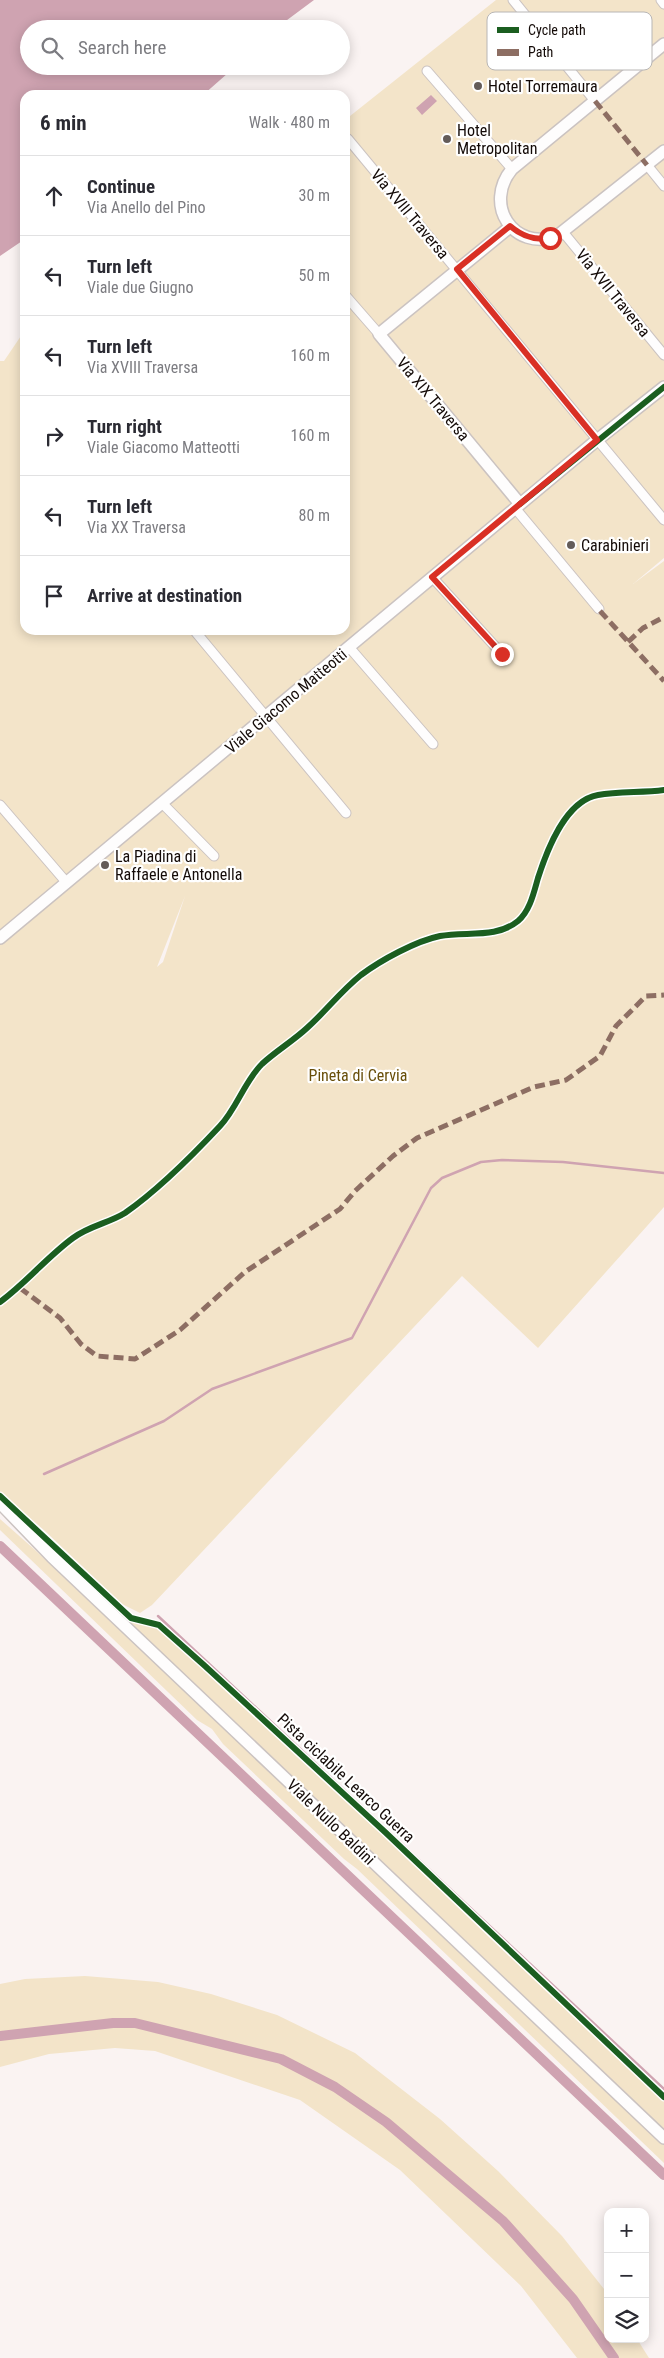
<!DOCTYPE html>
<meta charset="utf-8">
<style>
body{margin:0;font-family:"Roboto Condensed",sans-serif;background:#f2f2f3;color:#2b2b33}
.controls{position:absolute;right:15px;bottom:15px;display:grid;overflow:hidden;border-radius:10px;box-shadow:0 2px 12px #0003}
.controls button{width:45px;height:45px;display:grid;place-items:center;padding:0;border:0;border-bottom:1px solid #e1e1e2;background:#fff;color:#2b2b33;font:25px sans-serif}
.stop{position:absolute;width:15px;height:15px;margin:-11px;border:4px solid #d93025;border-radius:50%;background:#fff}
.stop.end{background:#d93025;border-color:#fff;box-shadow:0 1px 5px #0008}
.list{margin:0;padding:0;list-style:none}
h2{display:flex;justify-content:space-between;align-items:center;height:65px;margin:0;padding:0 20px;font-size:21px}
h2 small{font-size:16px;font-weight:400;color:#7c7c81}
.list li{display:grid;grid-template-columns:32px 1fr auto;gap:15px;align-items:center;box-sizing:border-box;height:80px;padding:0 20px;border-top:1px solid #e1e1e2}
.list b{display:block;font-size:19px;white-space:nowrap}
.list p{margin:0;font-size:16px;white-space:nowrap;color:#7c7c81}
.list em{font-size:16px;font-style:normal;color:#7c7c81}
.icon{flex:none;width:28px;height:28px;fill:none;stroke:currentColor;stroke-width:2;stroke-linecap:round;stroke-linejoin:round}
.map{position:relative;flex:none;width:664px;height:2358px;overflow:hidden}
.search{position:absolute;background:#fff;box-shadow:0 2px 12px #0003;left:20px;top:20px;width:330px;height:55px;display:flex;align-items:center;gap:12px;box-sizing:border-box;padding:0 18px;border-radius:28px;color:#7c7c81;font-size:19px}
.panel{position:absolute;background:#fff;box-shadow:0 2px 12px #0003;left:20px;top:90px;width:330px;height:545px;border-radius:15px}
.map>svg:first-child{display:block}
.green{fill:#f3e4c9;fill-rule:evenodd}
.water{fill:#cfa3b1}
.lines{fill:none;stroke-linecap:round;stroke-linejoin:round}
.stream{stroke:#cfa3b1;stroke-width:2.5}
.canal{stroke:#cfa3b1;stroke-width:10}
.minor-casing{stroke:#cbc3c1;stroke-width:11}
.tertiary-casing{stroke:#cbc3c1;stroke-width:14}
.minor{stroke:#fefdfd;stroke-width:9}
.tertiary{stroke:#fefdfd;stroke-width:11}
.quiet{stroke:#8d6e63;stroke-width:5;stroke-dasharray:10 5;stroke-linecap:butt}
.cycleway-casing{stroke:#fff;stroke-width:9}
.cycleway{stroke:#1b5e20;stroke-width:6}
.route{stroke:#d93025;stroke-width:6}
.poi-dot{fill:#645c59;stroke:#fff;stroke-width:2}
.labels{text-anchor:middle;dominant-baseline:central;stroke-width:4.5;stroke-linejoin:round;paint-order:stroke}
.poi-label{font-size:16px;fill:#130a07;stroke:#fff;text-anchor:start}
.street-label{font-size:16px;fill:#130a07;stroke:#fff}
.park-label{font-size:16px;fill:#684e09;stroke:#fff}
.key{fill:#fff;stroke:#b8b6b5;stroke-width:1}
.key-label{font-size:14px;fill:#130a07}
</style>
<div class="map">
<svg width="664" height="2358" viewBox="0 0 664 2358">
<rect width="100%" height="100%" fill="#faf3f2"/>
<path class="green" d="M496,0h168v558l-31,26 31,-23v646l-126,141 -76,-72 -310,329 -12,8 -18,-9 -77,-73 -45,-38v-1132h4l21,-31v300h320v-510zM185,896l-22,66 -6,5z
M15,1511l117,110 28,8 166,152 338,318v32l-619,-587z
M0,1519l34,30 630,595v19l-307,-294 -13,-10 -121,-115 -11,-15 -15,-9 -197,-190z
M85,1976l73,6 53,12 66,21 78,38 85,66 58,52 64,65 46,58v45h29l12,19h-72l-56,-72 -121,-116 -100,-70 -145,-49 -40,-3 -66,6 -49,13v-83l25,-5z"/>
<path class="water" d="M0,0h314l-39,29h-246v37h207l-33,29h-178v144l-25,17z
M431,95l6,6 -15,14 -6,-7z"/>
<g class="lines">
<path class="stream" d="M44,1474l120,-53 48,-32 140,-51 79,-150 11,-10 39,-16 21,-2 61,2 101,11
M158,1616l506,473"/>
<path class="canal" d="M0,1546l664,629
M0,2036l113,-13h22l146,36 54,28 51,35 117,99 70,78 41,59"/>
<g class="minor-casing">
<path id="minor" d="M513,0l82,101
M661,0l3,4
M427,71l85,98
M348,139l316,381
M647,165l17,21
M563,232l101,123
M345,295l34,39
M515,508l84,101
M432,577l70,77
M194,630l152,183
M349,647l84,97
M163,804l51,52
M0,805l67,78"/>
</g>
<g class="tertiary-casing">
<path id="tertiary" d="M664,44l-152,125c-29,35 1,83 45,67l107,-85
M510,227l-131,107 141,170
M0,938l597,-498 67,-53
M0,1503l52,54 612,581"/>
</g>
<use href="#minor" class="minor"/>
<use href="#tertiary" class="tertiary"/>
<path class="quiet" d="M595,101l52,64
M600,611l64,70
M628,642l15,-14 21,-11
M20,1288l40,30 21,26 16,12 38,3 45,-29 65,-58 95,-63 15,-18 38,-35 24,-18 117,-51 32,-7 34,-24 16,-30 30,-30 18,-1"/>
<g class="cycleway-casing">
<path id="cycleway" d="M520,504l144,-117
M0,1302c26,-19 47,-45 73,-64 16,-12 36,-15 52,-25 33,-23 67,-57 95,-87 17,-18 24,-44 42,-62 14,-13 31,-23 45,-36 19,-17 34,-37 54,-53 20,-15 55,-34 79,-39 26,-5 56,3 78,-15 12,-10 16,-29 20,-43 9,-28 27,-77 60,-83 21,-4 44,-2 66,-5
M0,1496l131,122 28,7 46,41 180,166 279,265"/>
</g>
<use href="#cycleway" class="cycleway"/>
</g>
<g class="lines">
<path class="route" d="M502,654l-70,-77 165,-137 -140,-171 53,-43c12,10 24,15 40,12"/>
</g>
<g class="poi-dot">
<circle cx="478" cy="86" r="5"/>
<circle cx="447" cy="139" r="5"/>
<circle cx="571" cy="545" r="5"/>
<circle cx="105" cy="865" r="5"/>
</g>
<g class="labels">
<g class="poi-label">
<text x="488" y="86">Hotel Torremaura</text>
<text x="457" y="130">Hotel<tspan x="457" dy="18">Metropolitan</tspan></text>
<text x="581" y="545">Carabinieri</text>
<text x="115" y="856">La Piadina di<tspan x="115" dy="18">Raffaele e Antonella</tspan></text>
</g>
<g class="street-label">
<text transform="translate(410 214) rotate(50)">Via XVIII Traversa</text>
<text transform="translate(613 293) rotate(51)">Via XVII Traversa</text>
<text transform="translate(433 399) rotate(50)">Via XIX Traversa</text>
<text transform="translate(286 701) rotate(-40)">Viale Giacomo Matteotti</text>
<text transform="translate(346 1778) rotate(43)">Pista ciclabile Learco Guerra</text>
<text transform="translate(331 1822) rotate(44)">Viale Nullo Baldini</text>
</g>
<g class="park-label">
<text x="358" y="1075">Pineta di Cervia</text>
</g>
</g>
<rect x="487" y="12" width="165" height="58" rx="8" class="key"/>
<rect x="497" y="27" width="22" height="6" fill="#1b5e20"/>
<rect x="497" y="49" width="22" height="7" fill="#8d6e63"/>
<g class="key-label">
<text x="528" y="35">Cycle path</text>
<text x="528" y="57">Path</text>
</g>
</svg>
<div class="controls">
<button>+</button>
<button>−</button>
<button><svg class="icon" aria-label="layers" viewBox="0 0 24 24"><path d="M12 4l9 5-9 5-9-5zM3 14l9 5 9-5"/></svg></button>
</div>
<div class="stop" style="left:550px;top:238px"></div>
<div class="stop end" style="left:502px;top:654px"></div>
<div class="search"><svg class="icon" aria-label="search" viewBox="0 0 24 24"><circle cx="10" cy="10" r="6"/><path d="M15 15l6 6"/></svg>Search here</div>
<section class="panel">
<h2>6 min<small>Walk · 480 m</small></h2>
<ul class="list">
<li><svg class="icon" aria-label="ahead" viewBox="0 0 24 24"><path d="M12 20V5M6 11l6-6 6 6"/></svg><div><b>Continue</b><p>Via Anello del Pino</p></div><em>30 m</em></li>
<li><svg class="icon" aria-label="left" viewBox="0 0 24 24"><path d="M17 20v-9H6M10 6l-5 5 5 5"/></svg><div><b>Turn left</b><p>Viale due Giugno</p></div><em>50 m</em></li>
<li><svg class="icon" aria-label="left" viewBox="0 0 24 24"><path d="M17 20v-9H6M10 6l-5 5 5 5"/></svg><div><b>Turn left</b><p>Via XVIII Traversa</p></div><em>160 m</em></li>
<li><svg class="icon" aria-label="right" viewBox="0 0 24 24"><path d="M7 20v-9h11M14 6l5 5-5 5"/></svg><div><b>Turn right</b><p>Viale Giacomo Matteotti</p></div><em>160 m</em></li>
<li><svg class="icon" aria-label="left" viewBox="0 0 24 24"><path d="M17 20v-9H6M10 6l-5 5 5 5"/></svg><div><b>Turn left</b><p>Via XX Traversa</p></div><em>80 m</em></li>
<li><svg class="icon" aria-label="arrive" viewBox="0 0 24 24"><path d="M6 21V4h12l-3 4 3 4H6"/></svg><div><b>Arrive at destination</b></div></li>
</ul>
</section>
</div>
